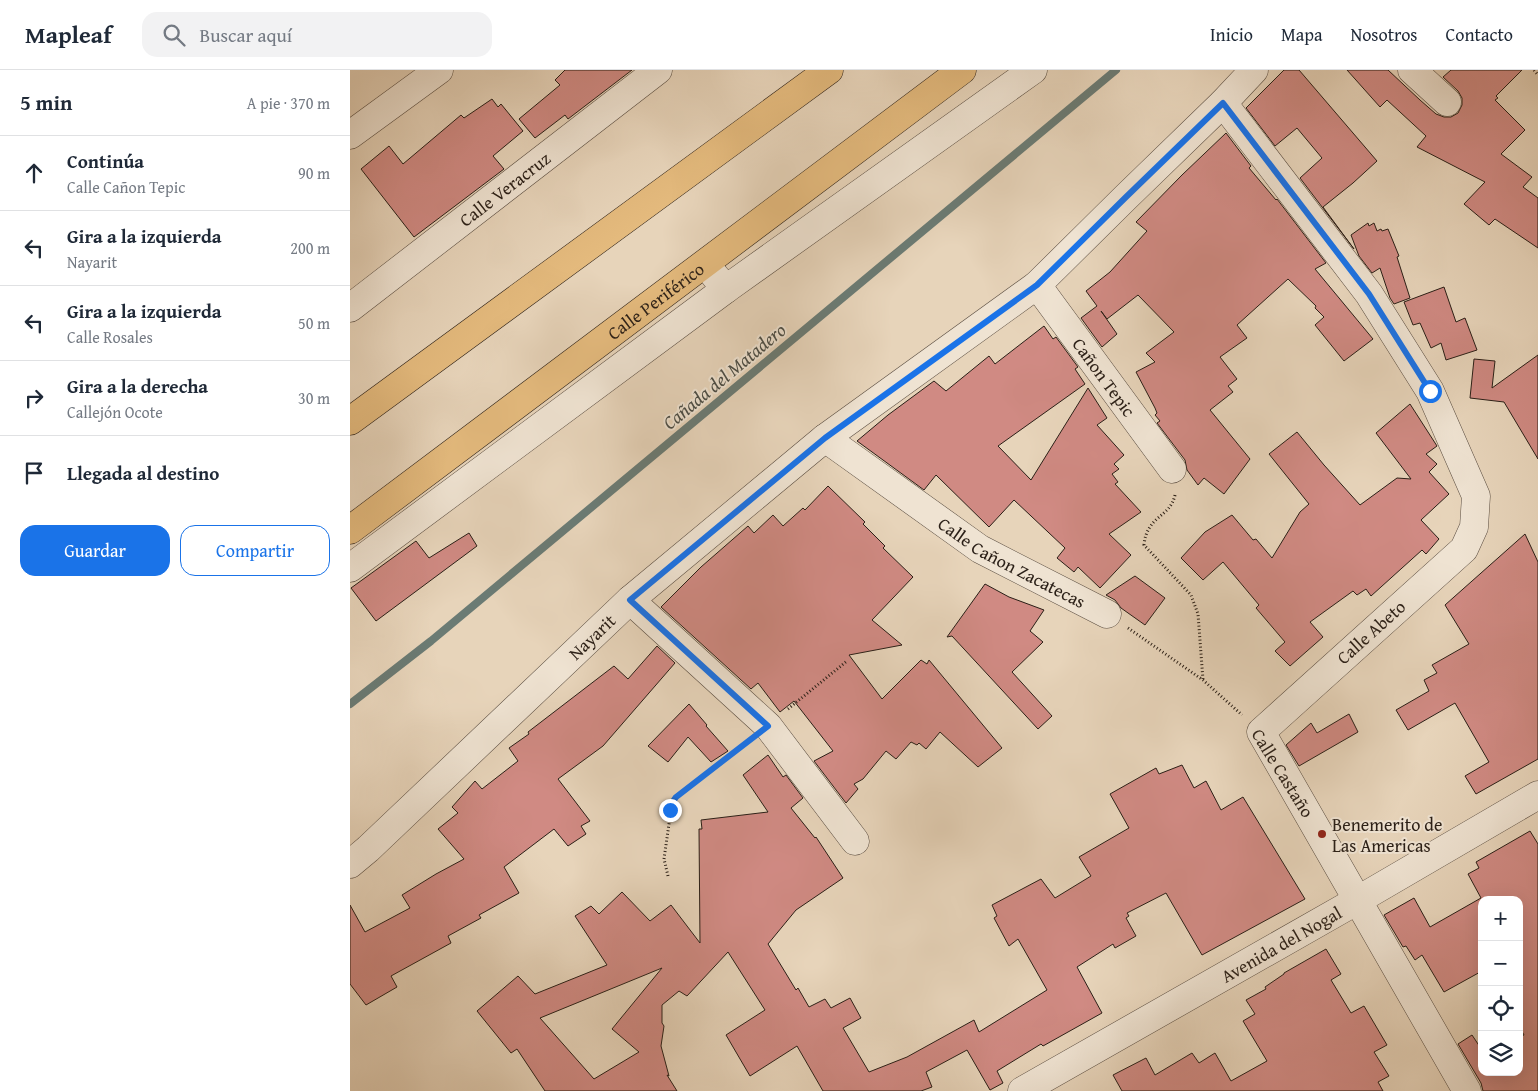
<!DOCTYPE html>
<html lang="es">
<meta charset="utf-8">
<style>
body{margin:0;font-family:"Gentium Book Plus",serif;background:#f2f2f3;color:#1f2937}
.controls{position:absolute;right:15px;bottom:15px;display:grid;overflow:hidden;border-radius:10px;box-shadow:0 5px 20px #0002}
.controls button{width:45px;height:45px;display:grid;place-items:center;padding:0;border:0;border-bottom:1px solid #e0e1e3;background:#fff;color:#1f2937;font:25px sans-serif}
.stop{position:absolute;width:15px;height:15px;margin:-11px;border:4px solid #1a73e8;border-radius:50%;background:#fff}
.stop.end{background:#1a73e8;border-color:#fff;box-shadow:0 1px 5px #0008}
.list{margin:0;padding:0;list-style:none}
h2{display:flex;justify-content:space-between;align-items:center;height:65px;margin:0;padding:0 20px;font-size:21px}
h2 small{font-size:16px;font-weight:400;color:#747a83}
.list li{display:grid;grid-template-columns:32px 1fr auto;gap:15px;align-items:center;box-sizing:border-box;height:75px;padding:0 20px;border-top:1px solid #e0e1e3}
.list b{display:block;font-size:19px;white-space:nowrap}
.list p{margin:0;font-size:16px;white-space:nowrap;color:#747a83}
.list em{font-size:16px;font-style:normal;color:#747a83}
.actions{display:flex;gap:10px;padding:15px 20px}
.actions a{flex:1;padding:11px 0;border:1px solid #1a73e8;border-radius:15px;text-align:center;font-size:18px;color:#1a73e8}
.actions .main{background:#1a73e8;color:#fff}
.icon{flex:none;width:28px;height:28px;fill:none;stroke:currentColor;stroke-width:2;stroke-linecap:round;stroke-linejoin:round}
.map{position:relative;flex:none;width:1188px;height:1021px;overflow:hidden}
header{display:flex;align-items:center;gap:30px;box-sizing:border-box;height:70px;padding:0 25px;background:#fff;border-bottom:1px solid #e0e1e3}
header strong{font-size:24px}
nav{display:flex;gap:28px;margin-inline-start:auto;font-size:18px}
.search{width:350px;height:45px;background:#f2f2f3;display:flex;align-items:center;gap:12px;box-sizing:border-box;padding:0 18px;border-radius:15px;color:#747a83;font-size:19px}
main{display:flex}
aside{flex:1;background:#fff}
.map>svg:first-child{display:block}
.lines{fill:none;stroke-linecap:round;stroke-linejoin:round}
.stream{stroke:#6b7b74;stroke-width:8}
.building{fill:#d08a83;stroke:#2a1f17;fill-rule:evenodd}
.minor-casing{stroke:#594c40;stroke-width:29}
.highway-casing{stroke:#2a1f17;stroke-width:29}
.path{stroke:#2a1f17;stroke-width:3;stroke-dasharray:1 2.5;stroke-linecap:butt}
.minor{stroke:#efe3d2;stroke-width:28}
.highway{stroke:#e4ba7d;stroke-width:28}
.route{stroke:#1a73e8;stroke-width:6}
.poi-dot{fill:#8f2418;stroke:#efe3d2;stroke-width:2}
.labels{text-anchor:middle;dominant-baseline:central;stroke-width:4;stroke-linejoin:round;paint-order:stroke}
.street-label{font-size:18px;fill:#2a1f17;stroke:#efe3d2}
.poi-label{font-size:18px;fill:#2a1f17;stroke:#efe3d2;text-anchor:start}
.water-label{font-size:19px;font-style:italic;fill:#4b4d46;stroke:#efe3d2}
</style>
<header>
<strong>Mapleaf</strong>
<div class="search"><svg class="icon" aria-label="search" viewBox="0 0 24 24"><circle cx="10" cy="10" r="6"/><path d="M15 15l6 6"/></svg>Buscar aquí</div>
<nav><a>Inicio</a><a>Mapa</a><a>Nosotros</a><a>Contacto</a></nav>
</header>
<main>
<aside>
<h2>5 min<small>A pie · 370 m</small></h2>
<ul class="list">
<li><svg class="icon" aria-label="ahead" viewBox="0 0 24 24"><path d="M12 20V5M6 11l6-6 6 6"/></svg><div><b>Continúa</b><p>Calle Cañon Tepic</p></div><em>90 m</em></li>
<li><svg class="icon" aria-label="left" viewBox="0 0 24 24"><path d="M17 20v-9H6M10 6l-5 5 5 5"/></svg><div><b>Gira a la izquierda</b><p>Nayarit</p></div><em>200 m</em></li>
<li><svg class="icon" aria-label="left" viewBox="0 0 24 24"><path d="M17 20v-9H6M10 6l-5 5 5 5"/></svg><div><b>Gira a la izquierda</b><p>Calle Rosales</p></div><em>50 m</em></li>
<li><svg class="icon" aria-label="right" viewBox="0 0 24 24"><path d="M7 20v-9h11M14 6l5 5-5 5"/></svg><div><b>Gira a la derecha</b><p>Callejón Ocote</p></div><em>30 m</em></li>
<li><svg class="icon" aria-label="arrive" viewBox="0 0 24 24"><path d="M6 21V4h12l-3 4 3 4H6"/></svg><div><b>Llegada al destino</b></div></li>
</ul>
<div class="actions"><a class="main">Guardar</a><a>Compartir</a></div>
</aside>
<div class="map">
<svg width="1188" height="1021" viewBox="0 0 1188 1021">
<rect width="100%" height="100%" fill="#e7d4ba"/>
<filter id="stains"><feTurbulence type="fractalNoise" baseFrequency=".004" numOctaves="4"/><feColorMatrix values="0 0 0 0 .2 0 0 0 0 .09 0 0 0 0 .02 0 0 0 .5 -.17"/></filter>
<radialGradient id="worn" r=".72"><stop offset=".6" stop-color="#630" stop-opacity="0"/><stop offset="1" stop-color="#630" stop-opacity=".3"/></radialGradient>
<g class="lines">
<path class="stream" d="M0,634l81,-63 685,-571"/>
</g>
<path class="building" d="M215,0h67l-64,49 -3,-4 -30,23 -16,-19 41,-34 -5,-5z
M934,0h15l78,91 -24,22 -30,24 31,42 -54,-71 22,-20 -25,-30 -22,18 -29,-38z
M997,0h41l32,30 16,14 8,3h7l7,-4 4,-8v-7l-4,-7 -15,-14 8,-7h71l-26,26 2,2 -3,2 30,30 -24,24 31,23 -9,10 15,11v50l-43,-29 -6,6 -25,-21 21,-22 -68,-35 9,-11 -39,-36 -7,7z
M142,29l6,8 3,-3 22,27 -30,25 11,13 -90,68 -53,-68 28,-23 14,18 58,-49 3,3z
M876,63l25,33 -2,2 27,32 1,-1 49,64 -11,6 58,70 -29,22 -29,-36 9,-8 -9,-9 1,-2 -28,-27 -51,46 10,13 -27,19 17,22 -9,7 5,6 -23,18 40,49 -26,35 -20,-16 -6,7 -11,-15 -2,-10 -28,-37 3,-2 -5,-6 2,-2 -2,-5 -19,-36 19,-10 -9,-9 28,-21 -36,-37 -31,24 -6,-8 16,23 -15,13 -21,-29 16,-12 -11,-15 24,-19 37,-41 -11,-9 46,-47z
M1018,153l1,3 5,-3 3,8 4,-2 1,2 6,-2 11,27 -2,1 13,41 -16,6 -4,-6 -10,-30 -8,5 -13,-17 -8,-21z
M1094,217l12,35 9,-4 12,32 -31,10 -5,-17 -10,5 -11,-25 -7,2 -9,-23z
M694,256l9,13 3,-2 22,30 -3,2 10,15 -87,62 33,34 57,-92 19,30 -10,7 27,30 -10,9 5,5 -7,5 6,8 -3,2 26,28 -32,22 22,21 -31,33 -22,-21 -4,5 -17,-14 8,-10 -51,-48 -25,27 -53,-52 -12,15 -67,-49 31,-26 46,-34 12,10 43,-35 6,8z
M1188,285v104l-34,-57 -34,-4 4,-39 21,2 -3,27z
M1060,334l27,42 -11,8 11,10 -8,8 20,22 -28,26 18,19 -13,15 -4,-4 -51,46 -5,-7 -9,6 -4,-4 -43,31 13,15 -33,29 -15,-15 10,-9 -29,-34 3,-3 -36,-43 -20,18 -22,-22 24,-26 27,-17 21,25 3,-1 16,19 28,-46 9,-8 -40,-50 28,-22 27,33 36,40 37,-27 14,1 -35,-46z
M478,416l37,36 -2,2 22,22 -2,2 30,29 -41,43 30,25 -53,10 33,44 39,-39 6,4 2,-4 73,88 -24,19 -38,-35 -14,17 -7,-6 -2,2 -6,-3 -15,17 -10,-8 -23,28 -9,5 4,5 -12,14 -32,-42 19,-10 -39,-50 -14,11 -22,-29 -7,6 -90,-82 40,-40 47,-41 6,7 19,-18 10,11 20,-18 2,2z
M119,463l8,13 -101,75 -25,-33 65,-47 13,17z
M1175,464l13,28v197l-62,35 -11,-18 24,-14 -34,-59 -47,27 -12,-20 33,-19 -5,-11 13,-7 -5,-8 37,-21 -24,-39z
M785,506l30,22 -20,27 -24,-17 -6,-8 -9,-5z
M635,514l24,13 35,13 -14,21 13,11 -31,30 40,44 -14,13 -86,-93 -5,1z
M307,576l18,17 -72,83 -45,33 32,42 -9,5 5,8 -18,12 -14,-17 -50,38 15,26 -40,22 2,3 -33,18 3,7 -60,33 6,11 -31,18 -16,-21v-79l15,27 45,-24 -8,-13 34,-21 28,-15 -26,-30 20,-16 -6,-6 23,-26 7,8 36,-28 -9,-13 20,-14 -1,-2 86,-66 14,13z
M339,634l18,21 -1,1 22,25 -17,11 -23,-25 -20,25 -20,-16z
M999,644l9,18 -59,34 -13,-21 25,-22 6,10z
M418,685l15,22 3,-2 17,23 -12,10 24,30 1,-1 27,41 -47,32 -28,34 28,46 2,-2 11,19 16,-8 6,9 19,-10 11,20 -18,10 26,44 38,-15 67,-37 5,12 68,-42 -29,-51 -9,7 -15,-28 3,-2 -5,-11 49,-26 14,19 36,-22 -12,-19 50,-29 -19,-34 46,-26 3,6 23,-9 12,23 12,-7 15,29 22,-13 62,102 -103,56 -36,-62 -39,20 2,3 -3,2 10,18 -21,12 -2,-4 -36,23 25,46 -59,33 -2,-2 -44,27 6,12 -13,7 -23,-40 -41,22 6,15 -11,4h-98l-26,-45 -47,30 -24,-41 39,-25 -37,-58 -41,44 -8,-5 -17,14v18l2,3 -3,20 8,30 -2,-1 10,16h-132l-28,-42 -6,4 -34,-42 41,-35 17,18 72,-29 -32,-49 16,-10 8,8 23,-22 28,29 21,-16 29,38 -1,-114h3l-1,-9 67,-8 -25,-37zM312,898l-50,61 27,23 -45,27 -54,-61z
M1180,761l8,13v247h-55l-2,-8 -23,-39 14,-9 10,15v22h37v-35l5,-2 -5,-9v-126h-37v71l-38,21 -22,-37 -7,5 -9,-14 -3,1 -19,-32 30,-17 16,29 51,-29 -13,-24 11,-6 -3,-6z
M976,879l15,25 -10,6 20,33 13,-7 23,39 -13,7 15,24 -11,6 5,9h-261l-9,-16 33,-17 9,17 37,-22 7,10 16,-10 16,28 36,-20 -24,-40 12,-7 -9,-14 20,-11 -1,-2 19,-13v-1z"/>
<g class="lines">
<g class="minor-casing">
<g id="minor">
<path d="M1062,0l35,32"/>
<path d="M873,33l146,191 61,97 46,105 -2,31 -10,22 -203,183 206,359"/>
<path d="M0,65l89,-65"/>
<path d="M365,206l11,13 307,-219"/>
<path id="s1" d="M687,215l135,184"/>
<path id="s2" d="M0,238l308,-238"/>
<path id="s3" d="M475,368l155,111 127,65"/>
<path d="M0,498l376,-279"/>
<path d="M280,530l138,126 87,115"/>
<path id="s4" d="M0,794l18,-15 262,-249 195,-162 212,-153 88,-87 98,-95 31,-33"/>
<path id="s5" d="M672,1021l336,-191 180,-105"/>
</g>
</g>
<g class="highway-casing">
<g id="highway">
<path d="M0,351l479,-351"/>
<path id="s6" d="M0,460l612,-460"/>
</g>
</g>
<path class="path" d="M1184,0l4,5
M825,425c-5,23 -28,20 -31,50l47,50 7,19 5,66
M778,558l75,52 39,35
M438,639l59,-48
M318,806l-4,-17 8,-56 4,-6 72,-56"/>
<use href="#minor" class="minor"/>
<use href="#highway" class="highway"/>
</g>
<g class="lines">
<path class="route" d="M320,740l2,-7 4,-6 92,-71 -138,-126 195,-162 212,-153 88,-87 98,-95 146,191 61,97"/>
</g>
<circle class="poi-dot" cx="972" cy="764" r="5"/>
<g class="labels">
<g class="street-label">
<text stroke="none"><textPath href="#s2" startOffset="195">Calle Veracruz</textPath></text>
<text stroke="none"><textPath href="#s6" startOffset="382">Calle Periférico</textPath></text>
<text stroke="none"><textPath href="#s1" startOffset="114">Cañon Tepic</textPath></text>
<text stroke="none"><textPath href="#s3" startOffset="225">Calle Cañon Zacatecas</textPath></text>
<text transform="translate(1021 562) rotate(-42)">Calle Abeto</text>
<text stroke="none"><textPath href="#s4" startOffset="332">Nayarit</textPath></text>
<text transform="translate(933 703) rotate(58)">Calle Castaño</text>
<text stroke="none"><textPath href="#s5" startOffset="298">Avenida del Nogal</textPath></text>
</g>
<g class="poi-label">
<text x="982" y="754">Benemerito de<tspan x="982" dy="21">Las Americas</tspan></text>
</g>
<g class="water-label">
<text transform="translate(374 306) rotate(-40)">Cañada del Matadero</text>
</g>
</g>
<rect width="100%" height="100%" filter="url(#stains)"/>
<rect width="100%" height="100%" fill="url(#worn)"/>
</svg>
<div class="controls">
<button>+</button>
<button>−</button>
<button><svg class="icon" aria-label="locate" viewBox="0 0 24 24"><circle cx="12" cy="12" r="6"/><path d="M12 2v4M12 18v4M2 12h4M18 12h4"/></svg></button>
<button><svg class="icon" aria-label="layers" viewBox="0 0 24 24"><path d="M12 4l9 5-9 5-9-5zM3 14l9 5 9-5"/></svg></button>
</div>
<div class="stop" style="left:1080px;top:321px"></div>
<div class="stop end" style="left:320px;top:740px"></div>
</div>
</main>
